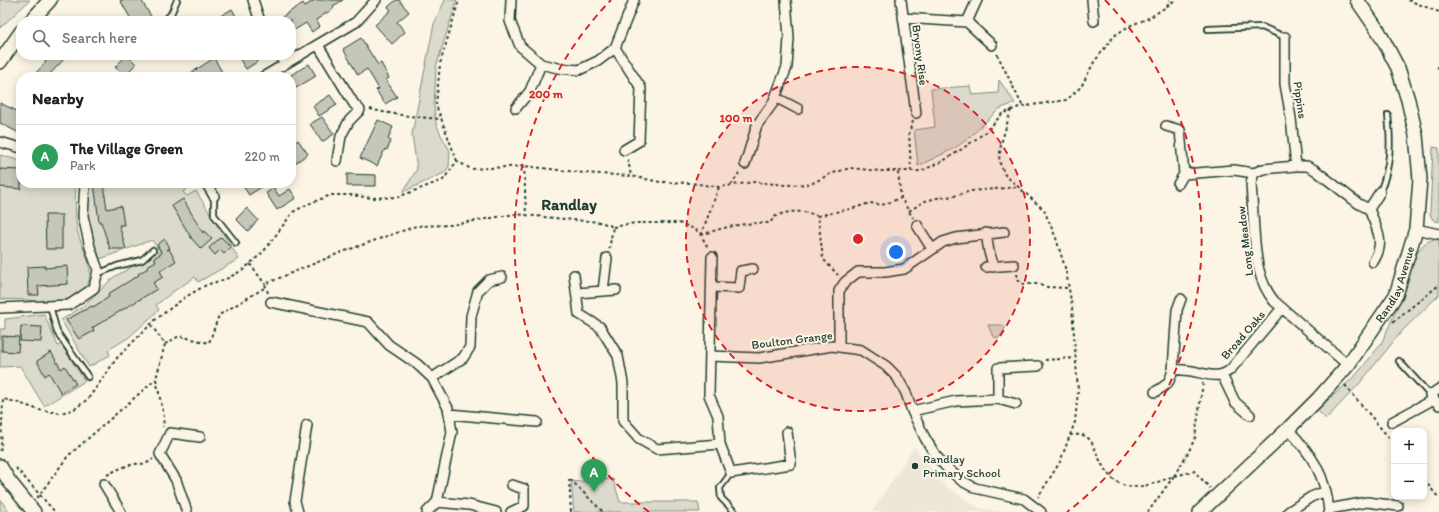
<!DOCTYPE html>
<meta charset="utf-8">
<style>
body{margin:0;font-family:Itim,sans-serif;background:#f6f6f6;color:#222}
.controls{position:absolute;right:12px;bottom:12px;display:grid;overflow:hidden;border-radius:8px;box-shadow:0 2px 10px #0003}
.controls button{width:36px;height:36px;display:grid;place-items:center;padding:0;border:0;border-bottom:1px solid #e0e0e0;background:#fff;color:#222;font:20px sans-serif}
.you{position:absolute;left:896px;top:252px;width:14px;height:14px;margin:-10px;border:3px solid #fff;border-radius:50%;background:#1a73e8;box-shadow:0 0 0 6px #1a73e833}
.badge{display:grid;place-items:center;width:26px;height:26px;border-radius:50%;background:#0f766e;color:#fff;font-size:13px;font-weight:700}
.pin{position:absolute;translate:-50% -33px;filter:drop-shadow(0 1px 2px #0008)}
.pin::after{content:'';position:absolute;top:21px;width:14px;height:12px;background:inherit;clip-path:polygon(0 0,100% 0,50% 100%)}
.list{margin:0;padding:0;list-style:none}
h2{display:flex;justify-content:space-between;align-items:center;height:52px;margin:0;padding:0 16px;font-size:17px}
h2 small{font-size:13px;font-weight:400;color:#767676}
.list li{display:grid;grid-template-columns:26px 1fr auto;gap:12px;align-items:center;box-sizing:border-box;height:64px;padding:0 16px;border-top:1px solid #e0e0e0}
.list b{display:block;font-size:15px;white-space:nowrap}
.list p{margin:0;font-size:13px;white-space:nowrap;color:#767676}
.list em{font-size:13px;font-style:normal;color:#767676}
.icon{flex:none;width:22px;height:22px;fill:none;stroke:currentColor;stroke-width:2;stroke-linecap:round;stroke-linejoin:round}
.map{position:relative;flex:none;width:1439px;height:512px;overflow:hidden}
.search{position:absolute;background:#fff;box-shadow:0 2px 10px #0003;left:16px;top:16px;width:280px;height:44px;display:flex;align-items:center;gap:10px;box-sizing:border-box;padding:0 14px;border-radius:16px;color:#767676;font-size:15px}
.panel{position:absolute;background:#fff;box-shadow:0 2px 10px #0003;left:16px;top:72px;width:280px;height:116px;border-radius:16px}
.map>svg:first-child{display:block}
.built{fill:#ece7d8}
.green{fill:#dcdacc;stroke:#7e8c80}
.building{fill:#c5c7b9;stroke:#1f3d34}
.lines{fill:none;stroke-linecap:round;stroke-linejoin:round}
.lane-casing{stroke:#1f3d34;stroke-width:8}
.street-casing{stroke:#1f3d34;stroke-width:12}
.secondary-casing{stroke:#1f3d34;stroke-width:16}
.path{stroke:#1f3d34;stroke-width:2;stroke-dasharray:3 3;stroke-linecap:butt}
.lane{stroke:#fcf5e5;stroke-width:4.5}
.street{stroke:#fcf5e5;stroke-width:9}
.secondary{stroke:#fcf5e5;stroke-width:13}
.ring{fill:none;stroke:#d62828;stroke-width:2;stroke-dasharray:7 5}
.poi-dot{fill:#1f3d34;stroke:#fcf5e5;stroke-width:1.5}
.labels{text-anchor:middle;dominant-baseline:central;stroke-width:4;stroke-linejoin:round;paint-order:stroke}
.street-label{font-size:12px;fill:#1f3d34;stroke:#fcf5e5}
.poi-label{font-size:12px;fill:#1f3d34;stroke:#fcf5e5;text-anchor:start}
.district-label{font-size:16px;font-weight:bold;fill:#1f3d34;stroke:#fcf5e5}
.centre{fill:#d62828;stroke:#fcf5e5;stroke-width:2}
.ring-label{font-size:12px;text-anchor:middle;font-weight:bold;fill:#d62828;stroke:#fcf5e5;stroke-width:4;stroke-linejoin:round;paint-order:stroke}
</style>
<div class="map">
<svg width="1439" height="512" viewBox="0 0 1439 512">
<rect width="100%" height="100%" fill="#fcf5e5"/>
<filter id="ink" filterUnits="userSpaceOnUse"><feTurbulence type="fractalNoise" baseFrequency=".025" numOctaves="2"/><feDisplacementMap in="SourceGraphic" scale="8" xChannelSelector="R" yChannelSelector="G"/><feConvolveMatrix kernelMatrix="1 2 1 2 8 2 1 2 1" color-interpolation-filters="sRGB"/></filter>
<g filter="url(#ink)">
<path class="built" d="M914,447l30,38 35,23 24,4h-131z"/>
<path class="green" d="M0,0h30l-30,28z
M445,0h12l-21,67 -2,40 2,16 5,12 9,16 -1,16 -5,6 -41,19 14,-23 -5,-35 22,-110z
M999,80l16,23 -16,6 -31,30 -13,9 -37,18 -4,-36 21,-3 -4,-38 39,-3 2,9 26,-2z
M1433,147l6,1v74l-6,-2 -3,-6z
M0,155l21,6v22h55c-1,16 -1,31 1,46 2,10 7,20 10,29 11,30 -10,41 -35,45 -7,1 -17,-2 -24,-3 -9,-1 -19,0 -28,-1z
M89,183h106l-4,5 -1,-2 -7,6 4,4 9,-5 43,68 -41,23 -3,-5 -21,14 -18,14 3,5 -31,28 -20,12 2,5 -21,12 -28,-47 21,-13 32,-30 46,-26 -8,-11 -52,19 -10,-26 -3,-23z
M1434,239l5,1v55l-37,36 -43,53 -33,35 -9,-9 40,-36 24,-30 21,-47 12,-37 5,-10 6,-7z
M44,314l14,32 3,-2 24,37 -41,25 -24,-40 -20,1v-38h5v-10z
M988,325h15l2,3 -6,10 -6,-1z
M613,479l7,23h78l2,10h-126l-3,-30z
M0,499l9,13h-9z"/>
<path class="building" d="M120,0h21l13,21h-22z
M315,0h28l-10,6 1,2 -18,12 4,6 -8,6 -6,-9 -15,9v-11h-15l27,-18 2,3z
M396,0h3l10,12 -12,10 8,10 -13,12 -17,-19 16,-15 -3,-3z
M232,9l5,9 -4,3h-21z
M361,38l17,27 3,-2 8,15 -3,2 11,17 -12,7 -9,-14 3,-1 -12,-20 -9,6 -15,-26z
M49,55h19l-21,22h-15l14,-15 -2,-2z
M127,55l9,9 -12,12 -9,-9z
M237,55h15l5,7 -11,7z
M214,58l8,14 -7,5h-30z
M309,64l7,12 -25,15v-16z
M330,95l7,10 -18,11 -6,-10z
M0,103l21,10v21l-21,-11z
M322,117l12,17 -12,8 -12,-18z
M378,120l15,7 -5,12 3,2 -4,9 -2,-1 -8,17 -17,-8z
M298,140l10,14 -17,12v-21z
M0,169l20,1 -1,5h2v14l-21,-2z
M347,174l29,1v11h-29z
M94,183h9l4,26 14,-3 3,19h-5l7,24h-16l-9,-27h-2z
M241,183h27l-19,12z
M274,188l5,8 11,-7 6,9 -19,12 -11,-17z
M183,199l20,34 1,-2 8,8 -11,10 -9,-10 -20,-33z
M247,208l11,12 -10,11 -12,-12z
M45,215h17v34h-16z
M221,237l10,10 -7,7 -4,-4 -5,5 -6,-7z
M165,239l5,9 -3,2 2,-1 7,12 -16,10 3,6 -10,6 4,6 -65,39 2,3 -15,8 -13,-19 26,-14 1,1 16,-10 -1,-3 31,-19 -1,-1 10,-6 -1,-2 9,-5 -2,-3 8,-5 -5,-8z
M45,266v2l22,-2 1,18 -30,2 1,9h-11l-1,-28z
M21,326l21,1 -1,15 -21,-1z
M2,336l17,1 -1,15 -16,-1z
M51,352l10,17 4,-3 11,18 -15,9 -12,-20 -4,3 -8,-15z"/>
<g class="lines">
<g class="lane-casing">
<path id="lane" d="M164,21l7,-7 6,-14
M1208,29l54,-2 23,10
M1380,192c11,-27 11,-49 8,-77
M214,196v19l22,28
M97,274l20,-8 25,-6 11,-10
M50,306l7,26 31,45
M1399,361l31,34
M731,473l-11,15 1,10 14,14"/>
</g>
<g class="street-casing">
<path id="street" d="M253,0l7,21
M511,0l-1,21 10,25 21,18 17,4 21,2 19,-9 17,-13 19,-48
M901,0l15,113
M1092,0l2,21
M903,18l64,4 25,23
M967,22l10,-22
M1285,37v47l6,34 5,48
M318,45l36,59 6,6 -11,11 -8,15 -4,25
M615,48l26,40 -2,53 -15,9
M279,55l6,9
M263,77l93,-55 20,-22
M775,97l23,12
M516,108l14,-17 11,-27
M1166,126l14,4 4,44 -6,10
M0,142l21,6
M745,164l12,-39 16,-22 14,-36 2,-29 -3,-38
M1254,173l-3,10c1,16 2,31 3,47 2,26 3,50 20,71l74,64
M1254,173l9,-4 33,-3h11l8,4 31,24 13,10 10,5
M1184,174l50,-4 20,3
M206,183l8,13
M917,225l15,24
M1416,229l23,5
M986,233l3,19 5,15
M712,257l-3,138 9,21 2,28 11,29 60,-9 -4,-32
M1373,262c13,-20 4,-32 -4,-53l11,-17
M986,267l28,-2
M574,275l5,39 21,13 18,29 5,27v38l16,18 18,10 63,-5
M712,287l27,1 2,-17 12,-2
M603,291l4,-33
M577,293l39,-3
M1181,299l-4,11 -4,59c6,1 13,1 19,2 15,3 27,9 39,-2l51,-61
M271,302l97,20 21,23 28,19 15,14 16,30 4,24 -15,70 -10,10
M0,308l69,-3 25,-17 4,-18 -8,-23 -7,-31 2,-33
M839,346v-55l6,-9 13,-10h27l19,-3 39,-27 13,-4 48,-6
M710,356l49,2 73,-12 29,4 25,16 11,11 9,16 6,18 13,27 11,18 11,12 15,13 13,7 49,11 17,13
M1222,375l13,27 15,13
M432,378l31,-20 7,-11 1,-31 7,-25 11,-11 13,-3
M1439,389l-9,6 9,10
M1155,392c12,-7 15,-9 18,-23
M998,399v-31l40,-2
M912,411l44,-10 42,-2 18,5
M449,414l88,8
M1392,422l42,-23
M1288,429c24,26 38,46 41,83
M104,484l17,28
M437,502l32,3 27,7
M1329,509l38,-7 31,4
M187,512l-11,-32 -16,-26 10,-21 30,4
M298,512l-3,-11 12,-76
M511,512l13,-6v-17l-12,-4
M1288,512l23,-15 15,-6"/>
</g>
<g class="secondary-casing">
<g id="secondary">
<path d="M31,21l19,-21"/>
<path d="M0,62l21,-30"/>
<path d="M0,466l9,15 25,31"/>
<path id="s1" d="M1200,512l88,-83 30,-30 30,-34 48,-70 20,-66 4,-50 -4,-44 -8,-35 -10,-32 -19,-36 -22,-32"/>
</g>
</g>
<path class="path" d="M1408,0l31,12
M1167,6l3,-6
M997,54l26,53
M1437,67l2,1
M370,109c23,6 47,8 72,10
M1011,110l-10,34 -2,17 6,14 39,35 12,28 10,33 6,36 6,84 -3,31 -15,40 -22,35
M628,159l3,17
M457,161l-21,-56 4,-41 19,-64
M524,166l2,49
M911,171l-2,-38 4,-12
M898,172l3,26
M731,185l8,-12
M909,211l16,-10 12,-3 17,-2 17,-5 47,-4
M818,216l36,-8 16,-5 12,2 19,-7 12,20
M613,227l22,-4h44l16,6 6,6 7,13
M701,235c23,-8 45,-13 69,-12l4,-6c14,-7 29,-7 44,-1l5,43 15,16
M701,235l18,-48
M250,264l15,20
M1017,274l1,6 4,4h14l11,3 22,1
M268,293l-3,-9 77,-32 74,-26 35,-1 64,-11 69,7c12,0 19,1 29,6l-4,23
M1393,322l46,-37
M151,325l14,19 -9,35 8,38 -1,10
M165,344l14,-8 30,7 10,-28 47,-28
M1045,360l30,-2
M1345,385l49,59
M1070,435c4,0 11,-1 15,1 7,3 10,14 13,20 18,42 42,33 76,20l-26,36
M0,451l1,-2 2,-50 13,3 23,8 21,3 13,-3 15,-11 29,-41 38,-38 29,-22 22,-13 20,-6 17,-9 21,-19 29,-39 15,-8 23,-9h20l21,3 26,-1 45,-17 14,-19 14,8 53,-3 61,7 46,3 29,6 31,1 28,4 35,-5 32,3 25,-1 19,-10 20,-6 30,3h41l22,-10 19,-12 25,-18 15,-17 17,-7 47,-7 15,-13 13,-25 20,-26 15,-10 20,-8 17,-11 9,-7
M16,468l39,44
M107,475c9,-5 17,-9 28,-11 10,-1 8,2 18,-5
M1174,476l14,-23 7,-15 8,-55
M1175,476l19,-5 16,17
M1424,480l15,18
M37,498l31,-42 88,-77
M571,512l-2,-34 34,34"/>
<use href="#lane" class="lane"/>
<use href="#street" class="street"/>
<use href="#secondary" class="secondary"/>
</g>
</g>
<circle cx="858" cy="239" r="172" fill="#d62828" fill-opacity=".12"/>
<g class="ring">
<circle cx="858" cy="239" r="172"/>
<path d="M649 512A344 344 0 0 1 611 0M1105 0A344 344 0 0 1 1067 512"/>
</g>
<circle class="poi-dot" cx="915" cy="466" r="4"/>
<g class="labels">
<g class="street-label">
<text transform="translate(920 55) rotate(83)">Bryony Rise</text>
<text transform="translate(1300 100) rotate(82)">Pippins</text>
<text transform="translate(1245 241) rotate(-97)">Long Meadow</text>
<text stroke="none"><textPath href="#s1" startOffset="303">Randlay Avenue</textPath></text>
<text transform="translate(1243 335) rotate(-49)">Broad Oaks</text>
<text transform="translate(792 340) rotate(-7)">Boulton Grange</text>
</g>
<g class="poi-label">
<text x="923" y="459">Randlay<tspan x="923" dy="14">Primary School</tspan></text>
</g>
<g class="district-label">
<text x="569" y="204">Randlay</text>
</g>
</g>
<circle cx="858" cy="239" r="6" class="centre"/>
<g class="ring-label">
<text x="546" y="98">200 m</text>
<text x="736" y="122">100 m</text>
</g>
</svg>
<div class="controls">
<button>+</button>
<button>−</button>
</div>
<div class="you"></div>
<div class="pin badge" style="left:594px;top:492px;background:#2e9e5b">A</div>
<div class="search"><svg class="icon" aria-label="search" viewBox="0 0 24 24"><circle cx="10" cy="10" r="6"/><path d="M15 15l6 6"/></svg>Search here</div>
<section class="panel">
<h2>Nearby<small></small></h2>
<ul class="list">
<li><span class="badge" style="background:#2e9e5b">A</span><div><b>The Village Green</b><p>Park</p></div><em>220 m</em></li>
</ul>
</section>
</div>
